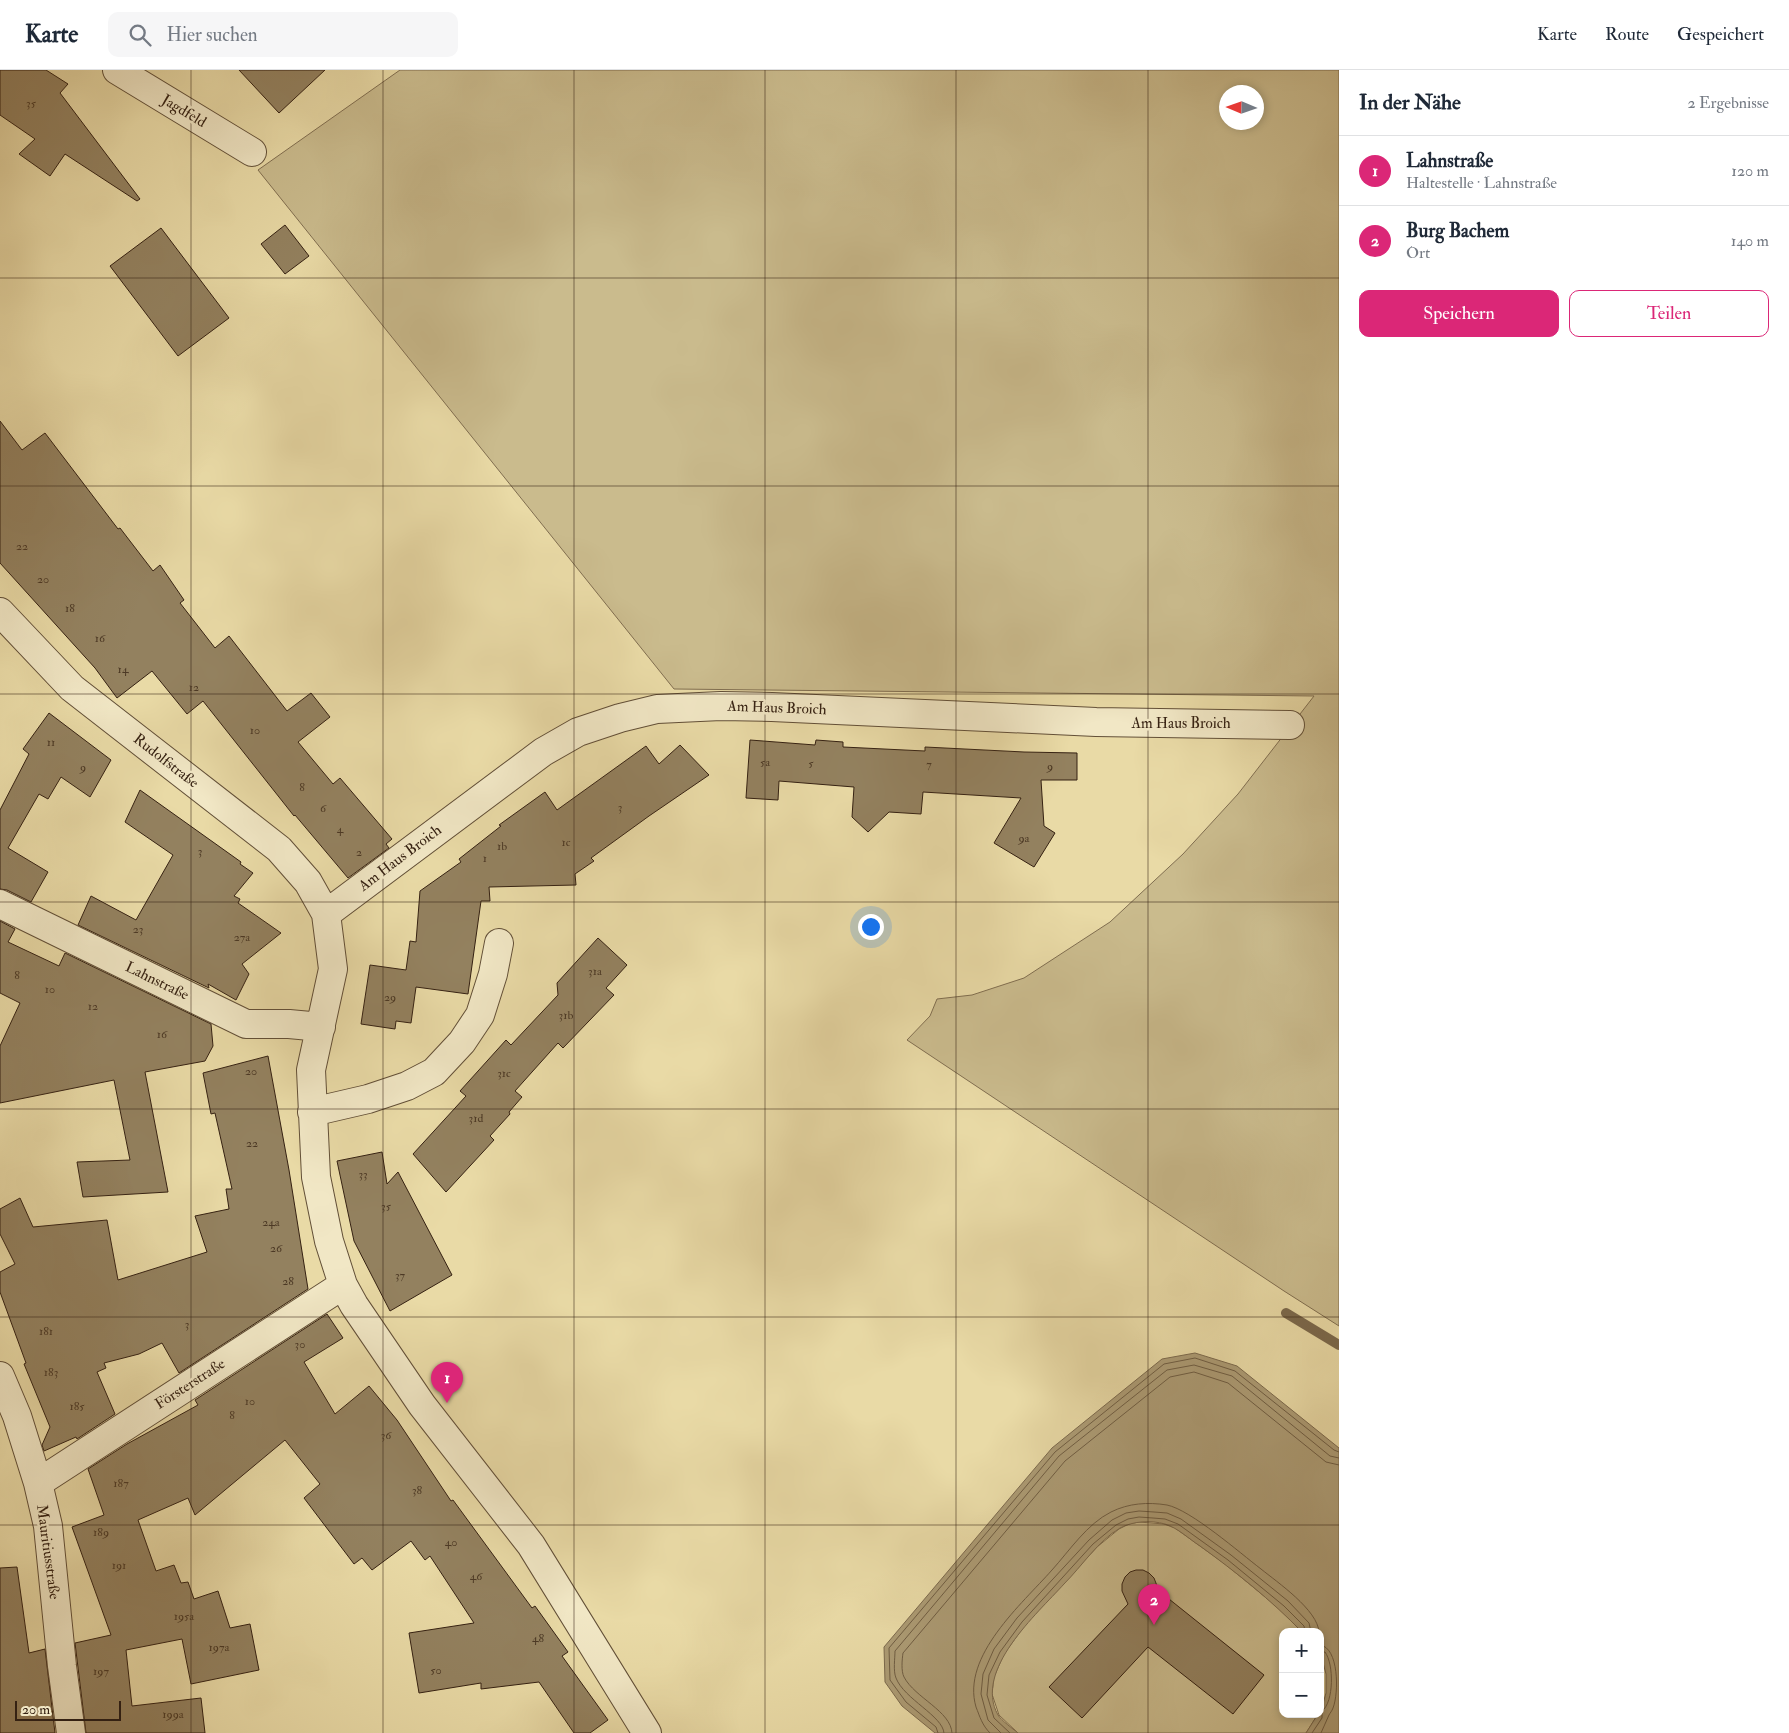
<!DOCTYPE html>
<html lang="de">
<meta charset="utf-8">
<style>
body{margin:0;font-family:"IM FELL Double Pica",serif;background:#f6f6f7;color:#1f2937}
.controls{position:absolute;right:15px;bottom:15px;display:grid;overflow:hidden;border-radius:10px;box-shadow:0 2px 8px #0003}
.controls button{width:45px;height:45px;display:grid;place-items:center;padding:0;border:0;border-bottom:1px solid #e0e1e3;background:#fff;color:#1f2937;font:25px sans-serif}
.compass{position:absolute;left:1219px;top:15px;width:45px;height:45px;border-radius:50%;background:#fff;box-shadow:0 2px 8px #0003;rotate:272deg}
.scale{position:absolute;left:15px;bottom:12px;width:106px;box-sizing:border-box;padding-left:5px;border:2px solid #352112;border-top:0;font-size:14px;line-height:18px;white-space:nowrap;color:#352112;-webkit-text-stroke:4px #f1e7c5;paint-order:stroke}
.you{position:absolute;left:870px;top:856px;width:18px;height:18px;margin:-12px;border:4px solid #fff;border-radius:50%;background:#1a73e8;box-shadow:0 0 0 8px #1a73e833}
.badge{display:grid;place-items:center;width:32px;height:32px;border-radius:50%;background:#db2777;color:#fff;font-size:16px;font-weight:700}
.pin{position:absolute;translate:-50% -41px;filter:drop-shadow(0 1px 2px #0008)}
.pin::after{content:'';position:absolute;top:26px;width:18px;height:15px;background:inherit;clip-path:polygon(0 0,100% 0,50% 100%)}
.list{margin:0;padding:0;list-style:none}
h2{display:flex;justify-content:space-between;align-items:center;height:65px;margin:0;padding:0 20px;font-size:21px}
h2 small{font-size:16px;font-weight:400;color:#747a83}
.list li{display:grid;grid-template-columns:32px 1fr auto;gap:15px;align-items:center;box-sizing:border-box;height:70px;padding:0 20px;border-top:1px solid #e0e1e3}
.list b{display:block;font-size:19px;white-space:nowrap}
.list p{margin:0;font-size:16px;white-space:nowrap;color:#747a83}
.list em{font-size:16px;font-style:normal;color:#747a83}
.actions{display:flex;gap:10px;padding:15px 20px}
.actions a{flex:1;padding:11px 0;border:1px solid #db2777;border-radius:10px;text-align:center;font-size:18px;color:#db2777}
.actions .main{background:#db2777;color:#fff}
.icon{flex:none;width:28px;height:28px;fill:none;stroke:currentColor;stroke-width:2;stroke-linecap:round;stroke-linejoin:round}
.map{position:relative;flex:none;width:1339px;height:1663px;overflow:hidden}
header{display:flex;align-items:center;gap:30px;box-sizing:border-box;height:70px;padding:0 25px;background:#fff;border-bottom:1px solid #e0e1e3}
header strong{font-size:24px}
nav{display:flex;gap:28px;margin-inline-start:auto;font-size:18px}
.search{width:350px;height:45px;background:#f6f6f7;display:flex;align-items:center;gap:12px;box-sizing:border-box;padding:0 18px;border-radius:10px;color:#747a83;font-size:19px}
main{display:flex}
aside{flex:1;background:#fff}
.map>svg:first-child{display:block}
.green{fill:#cabb8d;stroke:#806e50;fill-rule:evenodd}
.water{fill:#ac9b74;stroke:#7c6a4d}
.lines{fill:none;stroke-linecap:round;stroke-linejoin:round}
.shore{stroke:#705e43;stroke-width:1}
.stream{stroke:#7c6a4d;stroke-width:10}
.building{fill:#93815f;stroke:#352112}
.minor-casing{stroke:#624f37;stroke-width:30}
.minor{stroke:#f1e7c5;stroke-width:28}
.grid{fill:none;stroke:#352112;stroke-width:1;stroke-opacity:0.55}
.labels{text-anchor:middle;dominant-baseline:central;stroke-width:5;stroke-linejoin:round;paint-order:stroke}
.number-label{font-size:12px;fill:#4c3925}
.street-label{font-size:15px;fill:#352112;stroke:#f1e7c5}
</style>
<header>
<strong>Karte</strong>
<div class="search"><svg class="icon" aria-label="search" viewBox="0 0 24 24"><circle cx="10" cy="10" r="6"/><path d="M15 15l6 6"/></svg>Hier suchen</div>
<nav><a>Karte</a><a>Route</a><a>Gespeichert</a></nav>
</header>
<main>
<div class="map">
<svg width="1339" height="1663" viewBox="0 0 1339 1663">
<rect width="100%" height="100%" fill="#e9daa6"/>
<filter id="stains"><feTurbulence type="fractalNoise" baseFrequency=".004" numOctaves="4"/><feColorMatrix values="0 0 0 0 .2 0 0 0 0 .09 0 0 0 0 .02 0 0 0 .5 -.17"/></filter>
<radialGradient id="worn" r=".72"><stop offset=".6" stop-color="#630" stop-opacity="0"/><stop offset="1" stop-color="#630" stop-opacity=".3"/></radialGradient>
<path class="green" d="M400,0h939v1256l-55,-35 -377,-251 23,-24 7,-17 35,-4 52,-17 86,-56 73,-68 55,-60 76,-98 -640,-7 -416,-519zM1226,22h30v30h-30z
M1139,1452l25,2 11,4 50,36 56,46 21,22h-19v82h35l-12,19h-288l-19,-18 -7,-21 2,-17 10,-23 21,-29 72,-78 22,-18 10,-5z"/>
<path class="water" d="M1195,1283l42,13 102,82v285h-33l12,-19h2l6,-21v-19l-6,-23v-19h-18c-31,-32 -66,-60 -102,-86 -11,-7 -22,-18 -35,-22 -14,-4 -32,-3 -45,4 -22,13 -38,38 -56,56 -27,30 -91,86 -66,131 4,6 14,13 20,18h-83l-33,-27 -17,-24 -1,-35 168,-199 110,-89z"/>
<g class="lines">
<path class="shore" d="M1320,1575c19,2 19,48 13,63 -1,3 -3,5 -4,7 -3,6 -5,12 -8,18
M938,1663l-2,-6 -30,-25 -16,-22 -1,-32 166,-196 109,-88 31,-6 40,13 99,79 5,2
M944,1663c-1,-17 -40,-34 -48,-55 -3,-7 -1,-20 -1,-27l164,-195 108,-86 27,-5 38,11 98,80 9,2
M952,1663c-1,-22 -37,-35 -48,-56 -3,-6 -2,-17 -1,-24l162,-192 105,-84 24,-5 34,11 98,79 13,3
M990,1663c-8,-8 -10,-16 -14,-26 -15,-51 46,-103 76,-137 18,-20 35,-46 59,-58 18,-9 37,-10 56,-7 24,5 73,48 94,64 16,13 57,41 58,63
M1001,1663l-13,-13 -7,-26 2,-20 11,-25 23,-31 72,-78 23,-20 14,-7 13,-2 15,1 13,1 14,6 50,36 57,46 21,22 2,9
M1010,1663l-16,-15 -7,-23 2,-20 11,-23 22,-30 71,-78 23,-19 12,-6 11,-2 14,1 12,1 13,5 50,36 56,46 20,20 1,6
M1312,1663l10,-15v-7c12,-9 12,-47 3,-59h-5"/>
<path class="stream" d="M1286,1243l53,32"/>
</g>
<path class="building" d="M0,0h46l22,14 -8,9 80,106 -3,2 -72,-47 -15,22 -31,-22 16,-15 -35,-24z
M239,0h86l-46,43z
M285,155l24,31 -24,18 -24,-30z
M161,158l68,90 -51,38 -68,-90z
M0,351l22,29 23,-17 73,96 2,-1 33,43 7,-6 24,35 -4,3 35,45 14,-12 58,75 24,-18 19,24 -32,25 35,42 7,-6 52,61 -6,5 3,4 -41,30 -53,-63 -1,1 -91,-115 -16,13 -35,-43 -35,27 -22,-30 -95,-105z
M49,643l62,47 -21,37 -29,-20 -13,22 -9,-5 -31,54 40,24 -17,30 -24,-12 -7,-1v-79l29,-56 -6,-5z
M750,670l65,5 1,-5 27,2v5l82,4v-4l99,5 53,1v27h-36l3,46 11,7 -21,34 -40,-24 27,-45 -98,-6 -2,22 -32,-2 -21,20 -16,-15 2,-30 -75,-6 -1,19 -32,-2z
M680,675l29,30 -60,41 -58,42 3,3 -19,13 1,11 -87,2 1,14h-9l-13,93 -52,-7 -5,36 -15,-2 -1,8 -34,-5 9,-59 36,5 4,-29 6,1 4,-51 41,-29 -2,-3 42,-33 -2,-1 46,-33 12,18 89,-64 13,18z
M140,720l101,72 -1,2 13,9 -19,23 6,3 -2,4 43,30 -39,31 7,10 -13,26 -28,-16 1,4 -131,-63 13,-29 45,24 37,-65 -48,-33z
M0,851l15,8 -7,13 51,24 6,-13 146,71 2,22 -8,15 -60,11 23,120 -85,5 -6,-35 53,-2 -16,-80 -114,23v-57l20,-43 -20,-10z
M598,868l29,27 -21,23 8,7 -51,53 -5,-5 -43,48 7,6 -13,15 1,2 -20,22 4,4 -48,52 -33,-38 53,-58 -6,-5 46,-51 5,5 47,-50 -1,-12z
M268,986l21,114 19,119 -129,84 -17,-30 -23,11 -35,9 2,5 -9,4 18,42 -38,25 -1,-2 -32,14 -2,-6 8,-18 -26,-63 2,-1 -26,-71v-20l15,-8 -15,-30v-25l20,-11 13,29 74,-7 11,60 89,-28 -12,-36 34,-7 -3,-20h6l-17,-76 -4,1 -8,-41z
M382,1082l5,32 11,-12 54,103 -62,36 -36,-70 -17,-80z
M327,1244l16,24 -39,24 31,52 34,-28 28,34 54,81 2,-1 79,108 3,-2 33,46 -6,4 46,64 -18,13h-16l-35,-51 -58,7v-6l-62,10 -10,-60 65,-10 -44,-67 -5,4 -14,-19 -39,29 -10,-12 -8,6 -50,-66 16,-14 -35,-44 -90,75 -7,-17 -50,22 18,51 18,-6 7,18 7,-1 6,17 24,-8 12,37 20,-4 9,46 -68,14 -9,-45 -56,11 6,56 69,-8 4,35h-119l-11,-90 36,-8 -39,-108 32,-12 -16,-46 39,-25 71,-39 -3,-5z
M17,1497l12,86 16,-4 10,84h-55v-165z
M1136,1500h7l6,3 5,5 5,13 105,84 -31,39 -85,-67 -66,71 -33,-31 79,-83 -6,-13v-7l3,-7 5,-5z"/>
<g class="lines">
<g class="minor-casing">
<path id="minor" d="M117,0l135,82
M0,542l72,76 207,161 29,33 18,32 7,55 -22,101 5,107 13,64 14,44 11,20 68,100 109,140 116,188
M0,834l246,120h43l32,3
M326,844l217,-162 35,-20 42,-14 37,-9 64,-3 51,1 324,15 194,3
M312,1042l56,-13 39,-13 27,-14 28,-30 18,-27 13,-41 6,-31
M0,1306l17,40 21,67 10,43 14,140 9,67
M38,1413l305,-198"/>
</g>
<use href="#minor" class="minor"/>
</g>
<path class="grid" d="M191,0v1663M383,0v1663M574,0v1663M765,0v1663M956,0v1663M1148,0v1663M0,208h1339M0,416h1339M0,624h1339M0,832h1339M0,1039h1339M0,1247h1339M0,1455h1339"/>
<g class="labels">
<g class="number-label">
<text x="31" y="33">35</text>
<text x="22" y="476">22</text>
<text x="43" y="509">20</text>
<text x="70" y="538">18</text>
<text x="100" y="568">16</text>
<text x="123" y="599">14</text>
<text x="194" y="617">12</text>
<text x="255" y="660">10</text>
<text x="51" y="672">11</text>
<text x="765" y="692">5a</text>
<text x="811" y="693">5</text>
<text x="929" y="694">7</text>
<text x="1050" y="696">9</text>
<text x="83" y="697">9</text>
<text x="302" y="717">8</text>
<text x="620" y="737">3</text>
<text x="323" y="738">6</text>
<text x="340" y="759">4</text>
<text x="1024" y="768">9a</text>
<text x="566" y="772">1c</text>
<text x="502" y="776">1b</text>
<text x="200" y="781">3</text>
<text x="359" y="782">2</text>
<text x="485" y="788">1</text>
<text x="138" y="859">23</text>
<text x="242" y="867">27a</text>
<text x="595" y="901">31a</text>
<text x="17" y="905">8</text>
<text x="50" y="919">10</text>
<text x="390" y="927">29</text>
<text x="93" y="936">12</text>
<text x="566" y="945">31b</text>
<text x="162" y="964">16</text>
<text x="251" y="1001">20</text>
<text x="504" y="1003">31c</text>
<text x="476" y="1048">31d</text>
<text x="252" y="1073">22</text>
<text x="363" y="1104">33</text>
<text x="386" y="1136">35</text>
<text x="271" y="1152">24a</text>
<text x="276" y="1178">26</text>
<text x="400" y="1205">37</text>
<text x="288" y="1211">28</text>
<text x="187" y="1254">3</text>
<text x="46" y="1261">181</text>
<text x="300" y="1274">30</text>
<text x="51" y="1302">183</text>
<text x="250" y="1331">10</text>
<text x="77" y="1336">185</text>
<text x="232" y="1345">8</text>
<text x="386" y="1365">36</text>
<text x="121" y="1413">187</text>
<text x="417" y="1420">38</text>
<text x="101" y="1462">189</text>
<text x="451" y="1472">40</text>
<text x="119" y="1495">191</text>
<text x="476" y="1506">46</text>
<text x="184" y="1546">195a</text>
<text x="538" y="1568">48</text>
<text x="219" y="1577">197a</text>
<text x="436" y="1600">50</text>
<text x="101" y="1601">197</text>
<text x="173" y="1644">199a</text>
</g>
<g class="street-label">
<text transform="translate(184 41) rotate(31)">Jagdfeld</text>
<text transform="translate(777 638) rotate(2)">Am Haus Broich</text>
<text x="1181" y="653">Am Haus Broich</text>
<text transform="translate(166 691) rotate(38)">Rudolfstraße</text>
<text transform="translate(400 788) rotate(-37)">Am Haus Broich</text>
<text transform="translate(157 911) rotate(26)">Lahnstraße</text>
<text transform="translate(190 1314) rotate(-33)">Försterstraße</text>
<text transform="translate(48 1482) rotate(82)">Mauritiusstraße</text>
</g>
</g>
<rect width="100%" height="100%" filter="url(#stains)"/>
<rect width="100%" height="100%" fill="url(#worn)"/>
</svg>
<div class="controls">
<button>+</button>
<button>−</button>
</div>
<svg class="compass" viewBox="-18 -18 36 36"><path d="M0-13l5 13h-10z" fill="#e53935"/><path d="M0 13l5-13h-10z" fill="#747a83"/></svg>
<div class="scale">20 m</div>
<div class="you"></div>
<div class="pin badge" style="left:447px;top:1333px">1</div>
<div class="pin badge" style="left:1154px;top:1555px">2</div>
</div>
<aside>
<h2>In der Nähe<small>2 Ergebnisse</small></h2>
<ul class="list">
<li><span class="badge">1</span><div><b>Lahnstraße</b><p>Haltestelle · Lahnstraße</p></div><em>120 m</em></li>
<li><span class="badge">2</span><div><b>Burg Bachem</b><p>Ort</p></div><em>140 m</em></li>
</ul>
<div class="actions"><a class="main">Speichern</a><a>Teilen</a></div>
</aside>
</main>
